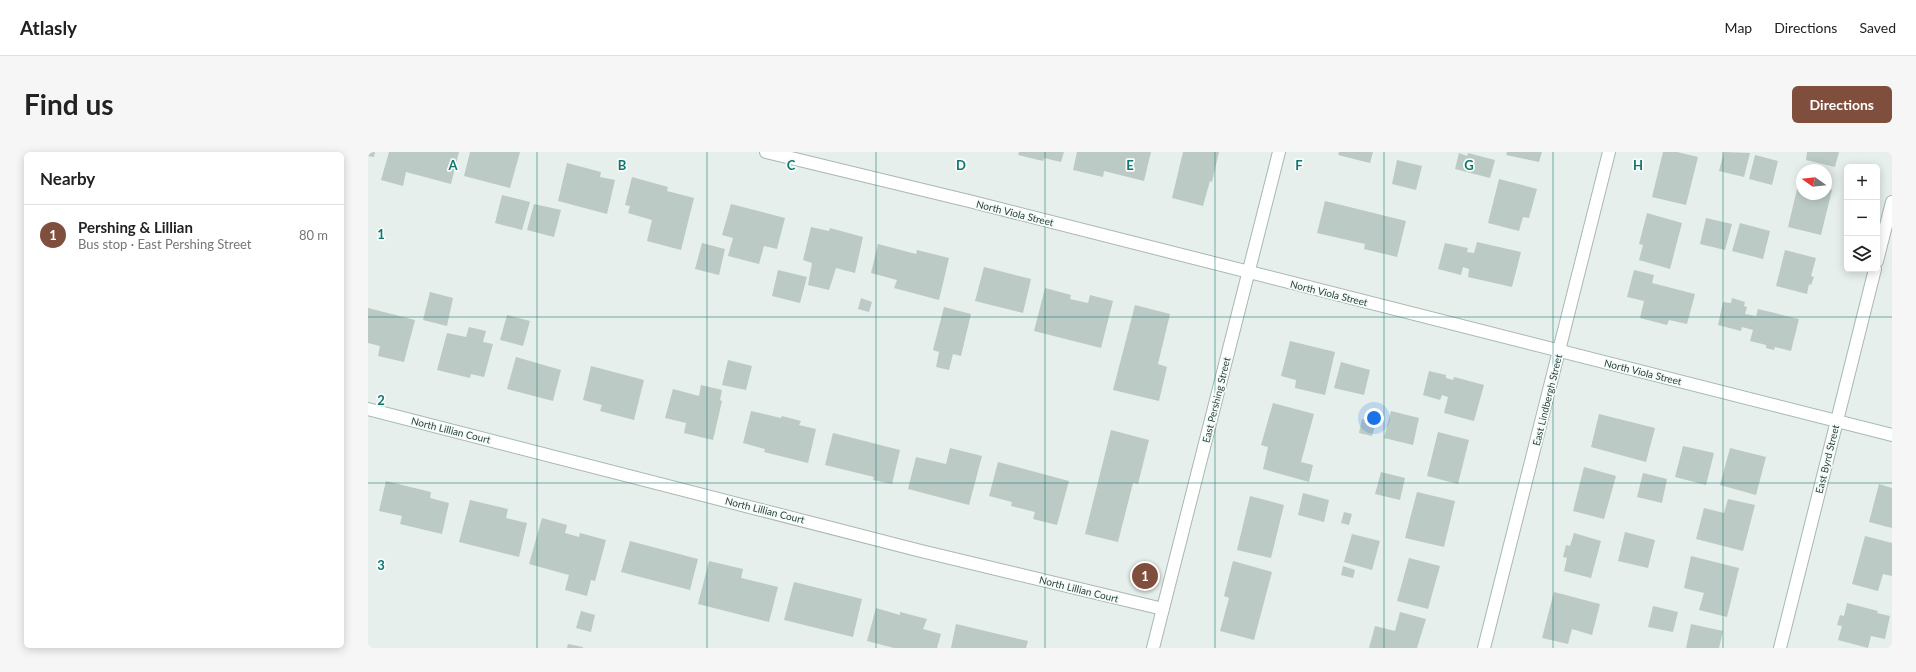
<!DOCTYPE html>
<meta charset="utf-8">
<style>
body{margin:0;font-family:Lato,sans-serif;background:#f6f6f6;color:#222}
.controls{position:absolute;right:12px;top:12px;display:grid;overflow:hidden;border-radius:6px;box-shadow:0 2px 10px #0003}
.controls button{width:36px;height:36px;display:grid;place-items:center;padding:0;border:0;border-bottom:1px solid #e0e0e0;background:#fff;color:#222;font:20px sans-serif}
.compass{position:absolute;left:1428px;top:12px;width:36px;height:36px;border-radius:50%;background:#fff;box-shadow:0 2px 10px #0003;rotate:285deg}
.you{position:absolute;left:1006px;top:266px;width:14px;height:14px;margin:-10px;border:3px solid #fff;border-radius:50%;background:#1a73e8;box-shadow:0 0 0 6px #1a73e833}
.badge{display:grid;place-items:center;width:26px;height:26px;border-radius:50%;background:#804e3d;color:#fff;font-size:13px;font-weight:700}
.pin{position:absolute;translate:-50% -50%;border:2px solid #fff;box-shadow:0 1px 4px #0006}
.list{margin:0;padding:0;list-style:none}
h2{display:flex;justify-content:space-between;align-items:center;height:52px;margin:0;padding:0 16px;font-size:17px}
h2 small{font-size:13px;font-weight:400;color:#767676}
.list li{display:grid;grid-template-columns:26px 1fr auto;gap:12px;align-items:center;box-sizing:border-box;height:60px;padding:0 16px;border-top:1px solid #e0e0e0}
.list b{display:block;font-size:15px;white-space:nowrap}
.list p{margin:0;font-size:13px;white-space:nowrap;color:#767676}
.list em{font-size:13px;font-style:normal;color:#767676}
.icon{flex:none;width:22px;height:22px;fill:none;stroke:currentColor;stroke-width:2;stroke-linecap:round;stroke-linejoin:round}
.map{position:relative;flex:none;width:1524px;height:496px;overflow:hidden;border-radius:6px}
header{display:flex;align-items:center;gap:24px;box-sizing:border-box;height:56px;padding:0 20px;background:#fff;border-bottom:1px solid #e0e0e0}
header strong{font-size:19px}
nav{display:flex;gap:22px;margin-inline-start:auto;font-size:14px}
.intro{display:flex;align-items:center;justify-content:space-between;box-sizing:border-box;height:96px;padding:0 24px}
h1{margin:0;font-size:28px}
.button{padding:10px 18px;border-radius:6px;background:#804e3d;color:#fff;font-size:14px;font-weight:700}
main{display:flex;gap:24px;padding:0 24px}
aside{flex:1;background:#fff;border-radius:6px;box-shadow:0 2px 10px #0003}
.map>svg:first-child{display:block}
.building{fill:#bbcac4}
.lines{fill:none;stroke-linecap:round;stroke-linejoin:round}
.minor-casing{stroke:#a8b8b2;stroke-width:14}
.minor{stroke:#fff;stroke-width:12}
.grid{fill:none;stroke:#0f766e;stroke-width:1;stroke-opacity:0.55}
.labels{text-anchor:middle;dominant-baseline:central;stroke-width:3.5;stroke-linejoin:round;paint-order:stroke}
.street-label{font-size:10px;fill:#24423a;stroke:#f7fbf9}
.grid-label{font-size:13px;text-anchor:middle;font-weight:bold;fill:#0f766e;stroke:#f7fbf9;stroke-width:3.5;stroke-linejoin:round;paint-order:stroke}
</style>
<header>
<strong>Atlasly</strong>
<nav><a>Map</a><a>Directions</a><a>Saved</a></nav>
</header>
<div class="intro"><h1>Find us</h1><a class="button">Directions</a></div>
<main>
<aside>
<h2>Nearby<small></small></h2>
<ul class="list">
<li><span class="badge">1</span><div><b>Pershing &amp; Lillian</b><p>Bus stop · East Pershing Street</p></div><em>80 m</em></li>
</ul>
</aside>
<div class="map">
<svg width="1524" height="496" viewBox="0 0 1524 496">
<rect width="100%" height="100%" fill="#e6efeb"/>
<path class="building" d="M0,0h7l-1,5 -6,-1z
M21,0h70l-8,32 -45,-12 -3,14 -22,-6z
M102,0h50l-10,36 -46,-12z
M651,0h45l-3,10 -17,-4 -1,3 -25,-6z
M709,0h74l-7,29 -40,-10 -1,6 -30,-7z
M815,0h36l-7,30 -2,-1 -7,25 -31,-8z
M971,0h34l-3,11 -32,-8z
M1139,0h35l-3,10 -33,-7z
M1295,0h14l21,5 -12,48 -34,-8z
M1356,0l26,1 -6,24 -25,-6z
M1439,0h32l-4,15 -29,-7z
M1091,1l8,3 1,-3 27,7 -5,18 -35,-9z
M1387,3l23,6 -6,24 -23,-6z
M1029,8l25,6 -6,24 -24,-6z
M199,11l34,9 -1,5 15,3 -8,34 -49,-13z
M264,25l36,10 -1,4 27,7 -13,52 -34,-9 5,-21 -24,-7 2,-7 -5,-1z
M1131,27l38,10 -8,29 -6,-1 -4,14 -31,-8z
M1431,29l3,1v12h24v-6l6,2 -11,45 -33,-8z
M134,43l28,7 -8,28 -27,-7z
M957,49l81,20 -9,36 -33,-8 1,-5 -48,-11z
M166,52l27,6 -7,27 -27,-7z
M363,52l54,14 -8,31 -13,-3 -5,18 -31,-8 5,-18 -11,-3z
M1279,61l35,10 -12,46 -31,-9 4,-15 -4,-1z
M1338,66l26,6 -7,26 -25,-6z
M1372,71l30,8 -7,28 -31,-8z
M443,75l18,4 1,-3 33,9 -8,36 -19,-5 -7,22 -21,-5 4,-22 -9,-3z
M1109,90l44,10 -9,35 -44,-10 1,-8 -6,-2 -2,8 -23,-6 7,-26 23,5 -1,4 7,1z
M334,91l23,6 -6,26 -24,-6z
M510,92l38,10 1,-4 32,8 -10,42 -45,-12 3,-8 -26,-7z
M1417,98l31,8 -5,18 3,1 -3,8 -2,-1 -2,10 -31,-8z
M616,115l47,12 -8,34 -48,-12z
M410,118l29,7 -7,26 -28,-7z
M1266,118l20,5 -2,8 43,11 -8,30 -18,-4 -2,5 -27,-7 4,-17 -17,-4z
M677,136l26,7 -1,4 18,4 2,-8 23,6 -12,47 -67,-17z
M62,140l23,6 -6,28 -24,-6z
M493,146l11,4 -3,10 -11,-3z
M1364,146l13,4 -1,4 3,1 -2,7 11,2 2,-7 41,10 -8,32 -16,-4 -1,3 -8,-2v-3l-16,-4 3,-11 -11,-3 -1,4 -23,-6 5,-23 8,1z
M767,153l35,9 -12,50 9,3 -8,34 -46,-11z
M576,155l27,7 -10,42 -8,-2 -4,16 -13,-3 3,-15 -6,-2z
M0,156l47,12 -11,42 -26,-6 2,-10 -12,-3z
M139,163l23,6 -7,25 -23,-6z
M101,175l17,4 -3,11 10,2 -9,33 -13,-3 -1,4 -33,-8 10,-37 19,4z
M922,189l45,11 -10,43 -30,-7 1,-8 -15,-4z
M148,205l45,13 -8,31 -46,-12z
M360,208l24,6 -6,24 -24,-5z
M973,210l29,8 -6,25 -30,-7z
M223,214l53,14 -10,40 -34,-9 2,-6 -19,-5z
M1061,219l17,4v3l7,2 1,-3 30,8 -10,36 -30,-8 4,-16 -6,-2 -2,5 -17,-5z
M333,233l21,5 -2,10 2,1 -9,39 -29,-7 2,-10 -21,-5 8,-29 26,7z
M905,251l41,11 -13,48 12,3 -4,17 -46,-13 5,-22 -7,-2z
M383,259l30,7 1,-2 19,5 -2,4 17,4 -8,34 -44,-11 1,-3 -22,-6z
M1023,259l28,7 -6,27 -29,-7z
M1231,262l56,14 -9,34 -55,-15z
M994,267l14,4 -4,13 -13,-3z
M743,278l38,10 -11,44 -5,-1 -15,59 -33,-8z
M1070,280l31,8 -11,44 -31,-8z
M465,281l67,17 -8,34 -19,-4 1,-3 -49,-12z
M1315,294l31,7 -8,32 -31,-8z
M582,296l32,8 -13,49 -61,-16 8,-32 30,7z
M1362,296l36,9 -10,38 -36,-10z
M630,310l71,19 -12,44 -24,-6 2,-7 -24,-6 1,-4 -23,-6z
M1216,315l32,9 -12,43 -31,-8z
M1013,320l24,6 -5,22 -25,-6z
M1275,321l24,6 -5,24 -25,-6z
M18,329l45,11 -1,6 19,5 -7,31 -42,-10 2,-8 -23,-5z
M1511,332l13,4v40l-23,-6z
M1049,340l38,9 -11,46 -39,-9z
M935,341l26,7 -5,22 -26,-7z
M882,344l34,9 -13,53 -34,-8z
M1360,347l27,6 -12,46 -47,-12 8,-31 20,5z
M102,348l38,9 -2,9 21,5 -8,34 -60,-15z
M976,360l8,2 -3,11 -8,-2z
M174,366l25,7 -2,8 14,4 1,-4 26,7 -11,41 -4,-1 -4,16 -22,-6 4,-15 -40,-11z
M1257,380l30,8 -7,28 -30,-7z
M1206,381l27,8 -10,37 -27,-7 3,-13 -4,-1 3,-12 4,1z
M984,382l28,7 -8,29 -28,-8z
M1497,384l27,7v33l-9,-2 -5,17 -26,-7z
M262,389l68,18 -8,31 -69,-18z
M1323,404l48,12 -12,49 -28,-7 5,-17 -20,-5z
M1041,406l31,8 -12,43 -31,-8z
M341,409l34,8 -2,9 37,9 -9,35 -71,-18z
M865,409l39,11 -18,68 -34,-9 9,-33 -5,-2z
M975,414l12,4 -2,8 -12,-3z
M426,430l68,17 -9,38 -69,-17z
M1186,440l46,12 -8,31 -20,-6 -4,15 -26,-6z
M1479,451l31,8 -1,2 13,3 -5,23 -14,-3 -3,12 -30,-8 4,-14 -5,-1 3,-10 4,1z
M1285,454l25,6 -5,20 -25,-5z
M508,456l24,7v-3l27,7 -4,10 18,5 -4,14h-43l-27,-7z
M213,459l14,4 -4,17 -15,-4z
M1032,460l26,7 -9,29h-48l6,-22 20,5z
M588,472l72,17 -2,7h-75z
M1323,472l32,7 -4,17h-33z
M200,492l15,3v1h-16z"/>
<g class="lines">
<g class="minor-casing">
<path id="minor" d="M398,0l207,50 919,233
M1509,109l15,-59
M0,257l553,142 242,58
M785,496l126,-496
M1116,496l125,-496
M1412,496l95,-379"/>
</g>
<use href="#minor" class="minor"/>
</g>
<path class="grid" d="M169,0v496M339,0v496M508,0v496M677,0v496M847,0v496M1016,0v496M1185,0v496M1355,0v496M0,165h1524M0,331h1524"/>
<g class="labels">
<g class="street-label">
<text transform="translate(647 61) rotate(14)">North Viola Street</text>
<text transform="translate(961 141) rotate(14)">North Viola Street</text>
<text transform="translate(1275 220) rotate(14)">North Viola Street</text>
<text transform="translate(848 248) rotate(-76)">East Pershing Street</text>
<text transform="translate(1179 248) rotate(-76)">East Lindbergh Street</text>
<text transform="translate(83 278) rotate(14)">North Lillian Court</text>
<text transform="translate(1459 307) rotate(-76)">East Byrd Street</text>
<text transform="translate(397 358) rotate(14)">North Lillian Court</text>
<text transform="translate(711 437) rotate(14)">North Lillian Court</text>
</g>
</g>
<g class="grid-label">
<text x="85" y="18">A</text>
<text x="254" y="18">B</text>
<text x="423" y="18">C</text>
<text x="593" y="18">D</text>
<text x="762" y="18">E</text>
<text x="931" y="18">F</text>
<text x="1101" y="18">G</text>
<text x="1270" y="18">H</text>
<text x="13" y="87">1</text>
<text x="13" y="253">2</text>
<text x="13" y="418">3</text>
</g>
</svg>
<div class="controls">
<button>+</button>
<button>−</button>
<button><svg class="icon" aria-label="layers" viewBox="0 0 24 24"><path d="M12 4l9 5-9 5-9-5zM3 14l9 5 9-5"/></svg></button>
</div>
<svg class="compass" viewBox="-18 -18 36 36"><path d="M0-13l5 13h-10z" fill="#e53935"/><path d="M0 13l5-13h-10z" fill="#767676"/></svg>
<div class="you"></div>
<div class="pin badge" style="left:777px;top:424px">1</div>
</div>
</main>
